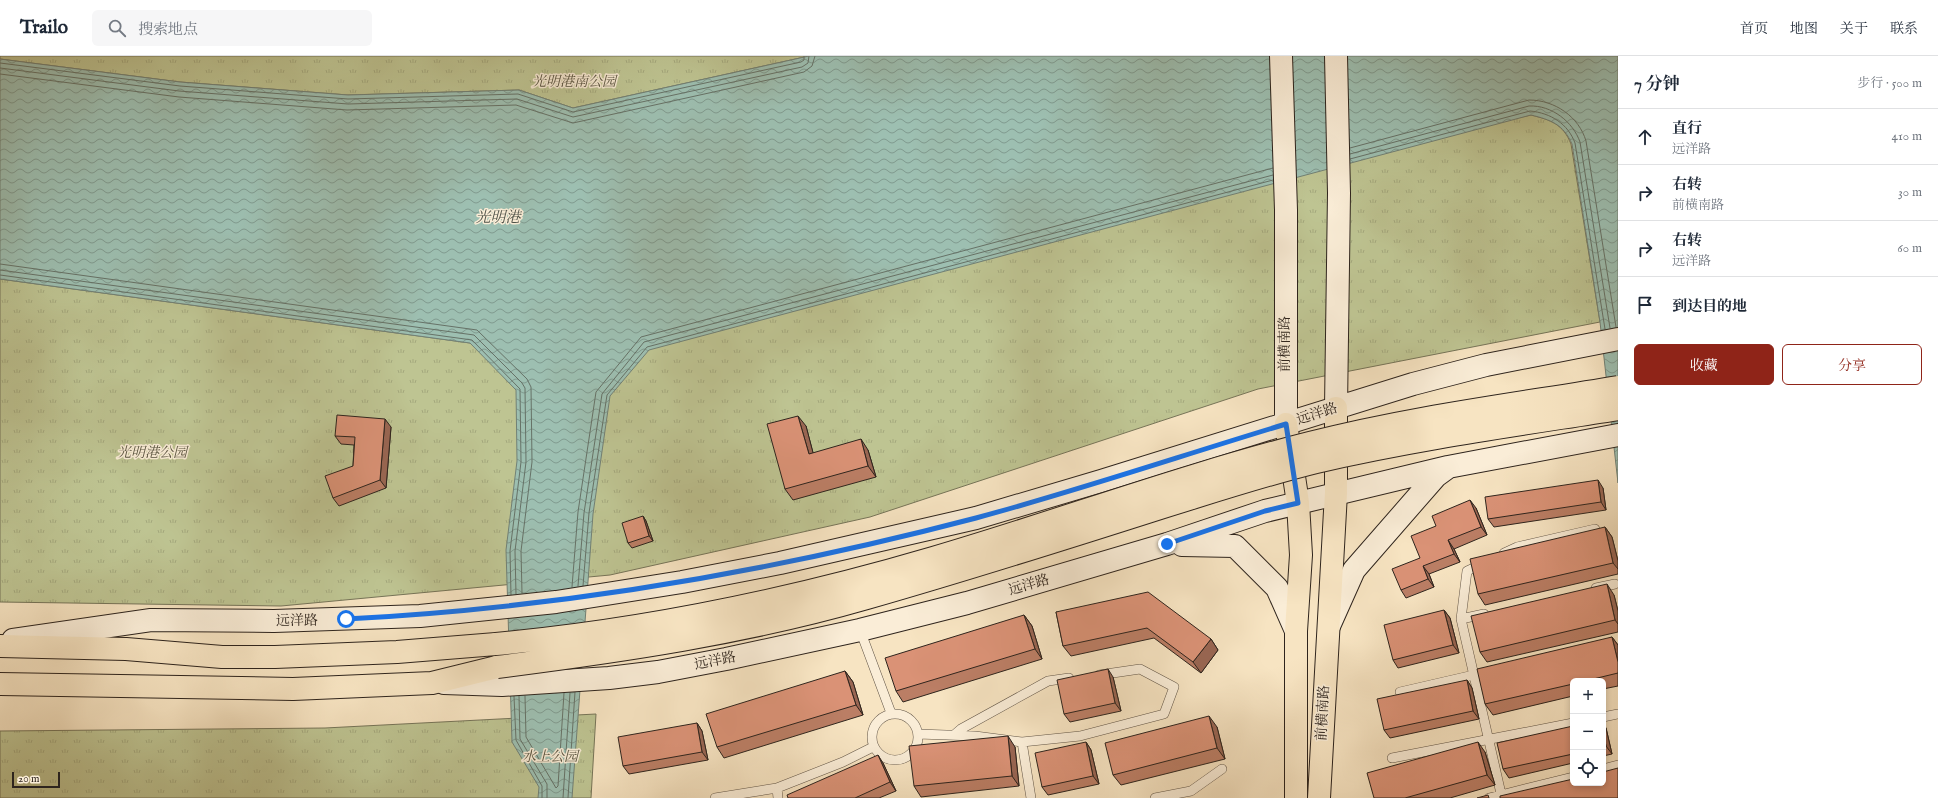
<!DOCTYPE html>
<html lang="zh">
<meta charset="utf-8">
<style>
body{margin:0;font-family:"IM FELL English","Noto Serif SC",serif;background:#f6f6f7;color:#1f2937}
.controls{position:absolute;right:12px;bottom:12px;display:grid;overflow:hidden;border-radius:6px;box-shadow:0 2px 6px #0003}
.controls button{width:36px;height:36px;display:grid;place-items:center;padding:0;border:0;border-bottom:1px solid #e0e1e3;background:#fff;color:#1f2937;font:20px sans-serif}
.scale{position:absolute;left:12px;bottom:10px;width:48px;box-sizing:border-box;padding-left:4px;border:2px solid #2e241d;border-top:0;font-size:11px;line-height:14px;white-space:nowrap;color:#2e241d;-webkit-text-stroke:3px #faedd7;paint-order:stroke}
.stop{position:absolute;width:12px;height:12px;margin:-9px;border:3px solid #1a73e8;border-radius:50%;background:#fff}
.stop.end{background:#1a73e8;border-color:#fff;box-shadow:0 1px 4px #0008}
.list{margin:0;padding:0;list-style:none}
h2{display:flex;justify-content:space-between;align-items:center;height:52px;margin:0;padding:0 16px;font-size:17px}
h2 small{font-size:13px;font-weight:400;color:#747a83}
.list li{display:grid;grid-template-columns:26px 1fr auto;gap:12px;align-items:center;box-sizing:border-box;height:56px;padding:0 16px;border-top:1px solid #e0e1e3}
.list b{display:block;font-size:15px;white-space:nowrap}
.list p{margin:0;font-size:13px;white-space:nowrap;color:#747a83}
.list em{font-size:13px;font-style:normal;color:#747a83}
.actions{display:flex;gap:8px;padding:12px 16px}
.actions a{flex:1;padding:9px 0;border:1px solid #8f2418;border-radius:6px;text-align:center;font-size:14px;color:#8f2418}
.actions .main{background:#8f2418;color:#fff}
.icon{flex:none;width:22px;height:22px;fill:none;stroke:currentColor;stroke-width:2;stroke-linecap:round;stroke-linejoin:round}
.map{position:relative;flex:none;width:1618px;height:742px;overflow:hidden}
header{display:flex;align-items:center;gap:24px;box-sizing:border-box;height:56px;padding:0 20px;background:#fff;border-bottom:1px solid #e0e1e3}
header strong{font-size:19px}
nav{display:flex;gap:22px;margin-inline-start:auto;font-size:14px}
.search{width:280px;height:36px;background:#f6f6f7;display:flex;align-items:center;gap:10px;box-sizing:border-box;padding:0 14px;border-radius:6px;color:#747a83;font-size:15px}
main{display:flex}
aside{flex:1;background:#fff}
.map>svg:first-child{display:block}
.park{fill:url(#park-tufts);stroke:#767458}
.water{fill:url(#water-waves);stroke:#718176}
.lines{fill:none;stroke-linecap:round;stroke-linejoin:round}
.shore{stroke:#667267;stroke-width:1}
.service-casing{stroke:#605446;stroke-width:10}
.secondary-casing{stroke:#2e241d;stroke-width:24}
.primary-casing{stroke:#2e241d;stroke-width:24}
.trunk-casing{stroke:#2e241d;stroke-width:24}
.service{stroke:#faedd7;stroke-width:9}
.secondary{stroke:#faedd7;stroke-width:22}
.primary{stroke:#f7e4c2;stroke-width:22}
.trunk{stroke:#f7e4c2;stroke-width:22}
.trunk-bridge-casing{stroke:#2e241d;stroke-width:24;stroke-linecap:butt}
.trunk-bridge{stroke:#f7e4c2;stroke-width:22}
.wall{fill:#bb7e65;stroke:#2e241d}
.shaded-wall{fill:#996653;stroke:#2e241d}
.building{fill:#da9276;stroke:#2e241d}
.route{stroke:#1a73e8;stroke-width:5}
.labels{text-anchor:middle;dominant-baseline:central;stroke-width:3;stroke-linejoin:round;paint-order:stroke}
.park-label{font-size:14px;font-style:italic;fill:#595440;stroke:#faedd7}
.street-label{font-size:14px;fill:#2e241d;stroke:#faedd7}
.water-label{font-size:15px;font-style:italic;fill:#4f5249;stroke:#faedd7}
</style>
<header>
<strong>Trailo</strong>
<div class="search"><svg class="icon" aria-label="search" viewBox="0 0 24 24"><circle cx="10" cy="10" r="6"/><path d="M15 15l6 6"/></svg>搜索地点</div>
<nav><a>首页</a><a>地图</a><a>关于</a><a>联系</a></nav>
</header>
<main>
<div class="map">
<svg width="1618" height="742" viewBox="0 0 1618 742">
<defs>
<pattern id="park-tufts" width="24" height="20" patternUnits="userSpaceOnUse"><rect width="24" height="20" fill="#bec492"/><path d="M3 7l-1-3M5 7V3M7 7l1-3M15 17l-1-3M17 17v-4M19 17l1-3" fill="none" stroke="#a4a87d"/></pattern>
<pattern id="water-waves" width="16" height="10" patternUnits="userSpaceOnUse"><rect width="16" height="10" fill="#9dbfb1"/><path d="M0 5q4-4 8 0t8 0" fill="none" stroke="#809b8f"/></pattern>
</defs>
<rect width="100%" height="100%" fill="#f7e4c2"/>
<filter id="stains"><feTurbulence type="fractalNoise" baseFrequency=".005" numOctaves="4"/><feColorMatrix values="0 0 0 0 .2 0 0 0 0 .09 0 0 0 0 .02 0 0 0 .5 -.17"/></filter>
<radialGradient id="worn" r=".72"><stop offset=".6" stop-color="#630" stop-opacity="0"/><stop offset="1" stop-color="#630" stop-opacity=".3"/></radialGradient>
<path class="park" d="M0,0h809l-236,52 -54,-18 -171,5 -168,-13 -180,-23z
M1531,59c20,5 32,9 40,29l29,178 -342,67 -388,128 -260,58 -329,31 -281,-4v-323l470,64z
M596,658l-5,84h-591v-67l325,-3z"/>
<path class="water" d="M809,0h809v427l-18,-161 -28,-178c-9,-20 -21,-24 -41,-29l-882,235 -39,46 -17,118 -21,284h-34l1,-11 -27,-45 -6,-192 11,-89 -1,-71 -46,-47 -470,-64v-220l180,23 168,13 171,-5 54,18z"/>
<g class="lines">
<path class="shore" d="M0,7l180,23 168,13 170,-5 55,18 228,-50 3,-2v-4
M0,12l179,23 169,13 169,-5 56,18 229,-50 6,-4 1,-7
M0,18l179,23 168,13 169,-5 57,18 231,-51 8,-6 3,-10
M1350,92l179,-48c26,0 50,17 57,41l30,186
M1350,98l179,-48c23,-1 44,16 51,36l30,186
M1350,103l180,-48c21,2 38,13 45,32l30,186
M0,208l477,66 50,49 4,8 1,75 -11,89 1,42
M0,214l474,65 48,48 3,5 1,74 -11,89 1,43
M0,219l472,65 48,49 1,73 -11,89 1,44
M578,530l6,-73 18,-119 42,-52 629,-167
M583,530l6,-73 18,-118 40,-48 626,-167
M572,531l6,-75 18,-120 45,-55 632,-169
M514,640l2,44 26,46v12
M519,640l1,43 27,45v14
M525,640l1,41 30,51 2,-2 6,-93
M563,742l7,-105
M568,742l7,-106"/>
<g class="service-casing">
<path id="service" d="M1504,497l13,-6 78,-18
M1596,532l19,-4
M1484,558l-23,5 41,179
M1461,563l6,-48 15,-7
M860,574l31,83
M1400,636l78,-18
M872 681a23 23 0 1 1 46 0a23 23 0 1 1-46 0Z
M1603,661l15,-3
M918,678l57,2 47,6 9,56
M954,679l7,-6 87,-48 21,-3
M1022,686l58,-6 84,-22 10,-27 -34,-18 -41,6
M1392,702l181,-35
M1603,713l15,-4
M715,742l62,-10
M778,742l-1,-10 66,-26 30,-15
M1155,742l36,-7 31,-22
M1489,742l84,-21"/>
</g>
<g class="secondary-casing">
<path id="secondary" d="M1281,0l5,154v214
M1336,0l3,137 -3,215
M1182,489l53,1 42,42 19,43
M1329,570l25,-56 82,-94 11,-8
M13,584l138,-20 123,1 146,-5 136,-14 126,-20 98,-19 196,-45 125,-37 312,-97 73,-19 132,-26
M444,627l58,2 107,-7 49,-6 68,-13 134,-29 107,-27 200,-59 98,-33 183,-44 170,-32"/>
</g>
<g class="primary-casing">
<path id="primary" d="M1286,368l12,79 3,52 -5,76v167
M1319,742l17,-305v-85"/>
</g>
<g class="trunk-casing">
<path id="trunk" d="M0,590l126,3 96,8h53l122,-5 99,-8
M0,628l293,5 139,-6 65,-16"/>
</g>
<use href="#service" class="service"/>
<use href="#secondary" class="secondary"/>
<use href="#primary" class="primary"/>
<use href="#trunk" class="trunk"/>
<g class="trunk-bridge-casing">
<path id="trunk-bridge" d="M496,588c149,-14 294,-44 437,-86 126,-37 250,-83 377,-115 101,-26 206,-39 308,-56
M497,611c125,-16 249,-34 370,-69 98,-28 196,-59 293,-90 52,-16 103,-33 156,-46 99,-23 201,-37 302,-53"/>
</g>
<use href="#trunk-bridge" class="trunk-bridge"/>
</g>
<path class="wall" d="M806,370l7,27 55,-3 8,27 -83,23 -8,-11z
M391,371l-5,61 -47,18 -6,-8 20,-32 1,-21 -13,-1 -6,-8z
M1603,432l3,22 -112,17 -6,-8z
M1476,452l11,27 -33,14 6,13 -31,12 5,13 -28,11 -5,-8z
M643,460l3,5 7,20 -21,7 -4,-5z
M1605,471l7,10 6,24v13l-133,31 -7,-11z
M1614,539l4,16v21l-131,30 -7,-10z
M1444,554l6,8 9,35 -61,15 -5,-8z
M1056,556l155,27 7,11 -17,23 -47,-35 -83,18 -8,-10z
M1024,559l8,11 10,33 -139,43 -7,-11z
M1612,581l6,8v41l-15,3v-8h-30v15l-80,19 -8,-11z
M845,615l8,11 10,33 -139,43 -7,-11z
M1113,621l8,34 -51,11 -6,-8z
M1467,624l5,8 7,31 -89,19 -6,-8z
M697,667l5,8 6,29 -79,14 -6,-8z
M1603,668l3,4 6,26 -9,2z
M1573,670v37l-64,15 -6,-9z
M1217,671l8,32 -104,26 -8,-10z
M1086,686l5,8 8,34 -51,11 -6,-8z
M1015,691l4,39 -98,11 -7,-11z
M1485,696l10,33 -45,13h-76z
M883,707l13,28 -17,7h-91z"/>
<path class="shaded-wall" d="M798,360l8,10 10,38 -7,-10z
M385,363l6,8 -5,61 -6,-8z
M861,383l7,11 8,27 -8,-11z
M1598,424l5,8 3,22 -5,-8z
M1470,444l6,8 11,27 -6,-8z
M643,460l3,5 7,20 -4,-5z
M1605,471l7,10 6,24v8l-5,-6z
M1448,484l6,9 6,13 -6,-8z
M1423,510l6,8 5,13 -6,-8z
M1607,528l7,11 4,16v13l-3,-4z
M1444,554l6,8 9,35 -6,-8z
M1024,559l8,11 10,33 -7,-10z
M1612,581l6,8v17z
M1211,583l7,11 -17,23 -8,-11z
M1108,613l5,8 8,34 -6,-8z
M845,615l8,11 10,33 -7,-10z
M1467,624l5,8 7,31 -6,-8z
M1209,660l8,11 8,32 -8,-11z
M697,667l5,8 6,29 -6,-8z
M1603,668l3,4 6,26 -6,-8 -3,-14z
M1008,680l7,11 4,39 -7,-10z
M1086,686l5,8 8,34 -6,-8z
M1478,686l7,10 10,33 -8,-10z
M878,699l5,8 13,28 -6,-9z"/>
<path class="building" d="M337,359l48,4 -5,61 -47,18 -8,-22 28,-10 2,-29 -20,-1z
M798,360l11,38 52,-15 7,27 -83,23 -18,-65z
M1598,424l3,22 -113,17 -3,-22z
M1470,444l11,27 -33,13 6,14 -31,12 5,13 -27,11 -9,-21 28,-11 -9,-22 25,-10 -4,-10z
M643,460l6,20 -21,7 -6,-20z
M1605,471l8,36 -135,31 -8,-35z
M1607,528l8,36 -135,32 -9,-36z
M1148,536l63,47 -18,23 -46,-34 -84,18 -7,-34z
M1444,554l9,35 -60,15 -9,-35z
M1024,559l11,34 -139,42 -11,-33z
M1612,581l6,25v11l-33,8h-12v3l-88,20 -8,-35z
M1108,613l7,34 -51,11 -7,-34z
M845,615l11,34 -139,42 -11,-33z
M1467,624l6,31 -89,19 -7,-31z
M1209,660l8,32 -104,27 -8,-32z
M697,667l5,29 -79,14 -5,-29z
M1573,670v28l-70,15 -6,-26z
M1603,676l3,14 -3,1z
M1008,680l4,40 -98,10 -5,-40z
M1086,686l7,34 -51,11 -7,-34z
M1478,686l9,33 -82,23h-31l-7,-25z
M878,699l12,27 -35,16h-67l-1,-3z
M1618,712v30h-118v-2l73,-17v4h30v-11z
M1488,739l1,3h-12z"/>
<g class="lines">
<path class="route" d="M346,563c213,-11 424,-47 630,-101 104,-28 207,-63 310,-94l12,79 -33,8 -98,33"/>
</g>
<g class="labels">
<g class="park-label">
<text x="574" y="26">光明港南公园</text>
<text x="152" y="397">光明港公园</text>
<text x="550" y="701">水上公园</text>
</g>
<g class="street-label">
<text transform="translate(1285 288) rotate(-90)">前横南路</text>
<text transform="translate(1317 358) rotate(-18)">远洋路</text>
<text transform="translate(1029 529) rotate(-16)">远洋路</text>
<text transform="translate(297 565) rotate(-1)">远洋路</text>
<text transform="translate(715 605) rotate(-11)">远洋路</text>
<text transform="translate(1323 657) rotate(-87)">前横南路</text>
</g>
<g class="water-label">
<text x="498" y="161">光明港</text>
</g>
</g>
<rect width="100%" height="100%" filter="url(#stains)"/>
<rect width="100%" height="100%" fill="url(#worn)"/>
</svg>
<div class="controls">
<button>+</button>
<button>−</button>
<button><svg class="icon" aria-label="locate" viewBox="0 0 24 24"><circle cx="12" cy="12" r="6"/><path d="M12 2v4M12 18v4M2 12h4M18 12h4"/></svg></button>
</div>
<div class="scale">20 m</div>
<div class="stop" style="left:346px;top:563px"></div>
<div class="stop end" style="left:1167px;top:488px"></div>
</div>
<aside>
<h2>7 分钟<small>步行 · 500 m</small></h2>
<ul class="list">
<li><svg class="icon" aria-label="ahead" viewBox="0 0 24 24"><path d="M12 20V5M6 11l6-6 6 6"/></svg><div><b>直行</b><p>远洋路</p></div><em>410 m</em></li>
<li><svg class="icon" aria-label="right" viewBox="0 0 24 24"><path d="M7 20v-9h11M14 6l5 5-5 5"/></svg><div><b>右转</b><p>前横南路</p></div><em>30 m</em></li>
<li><svg class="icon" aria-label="right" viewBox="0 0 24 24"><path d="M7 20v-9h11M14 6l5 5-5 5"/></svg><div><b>右转</b><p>远洋路</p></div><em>60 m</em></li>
<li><svg class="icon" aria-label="arrive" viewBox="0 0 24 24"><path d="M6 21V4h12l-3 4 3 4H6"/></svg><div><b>到达目的地</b></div></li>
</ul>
<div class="actions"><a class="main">收藏</a><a>分享</a></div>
</aside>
</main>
